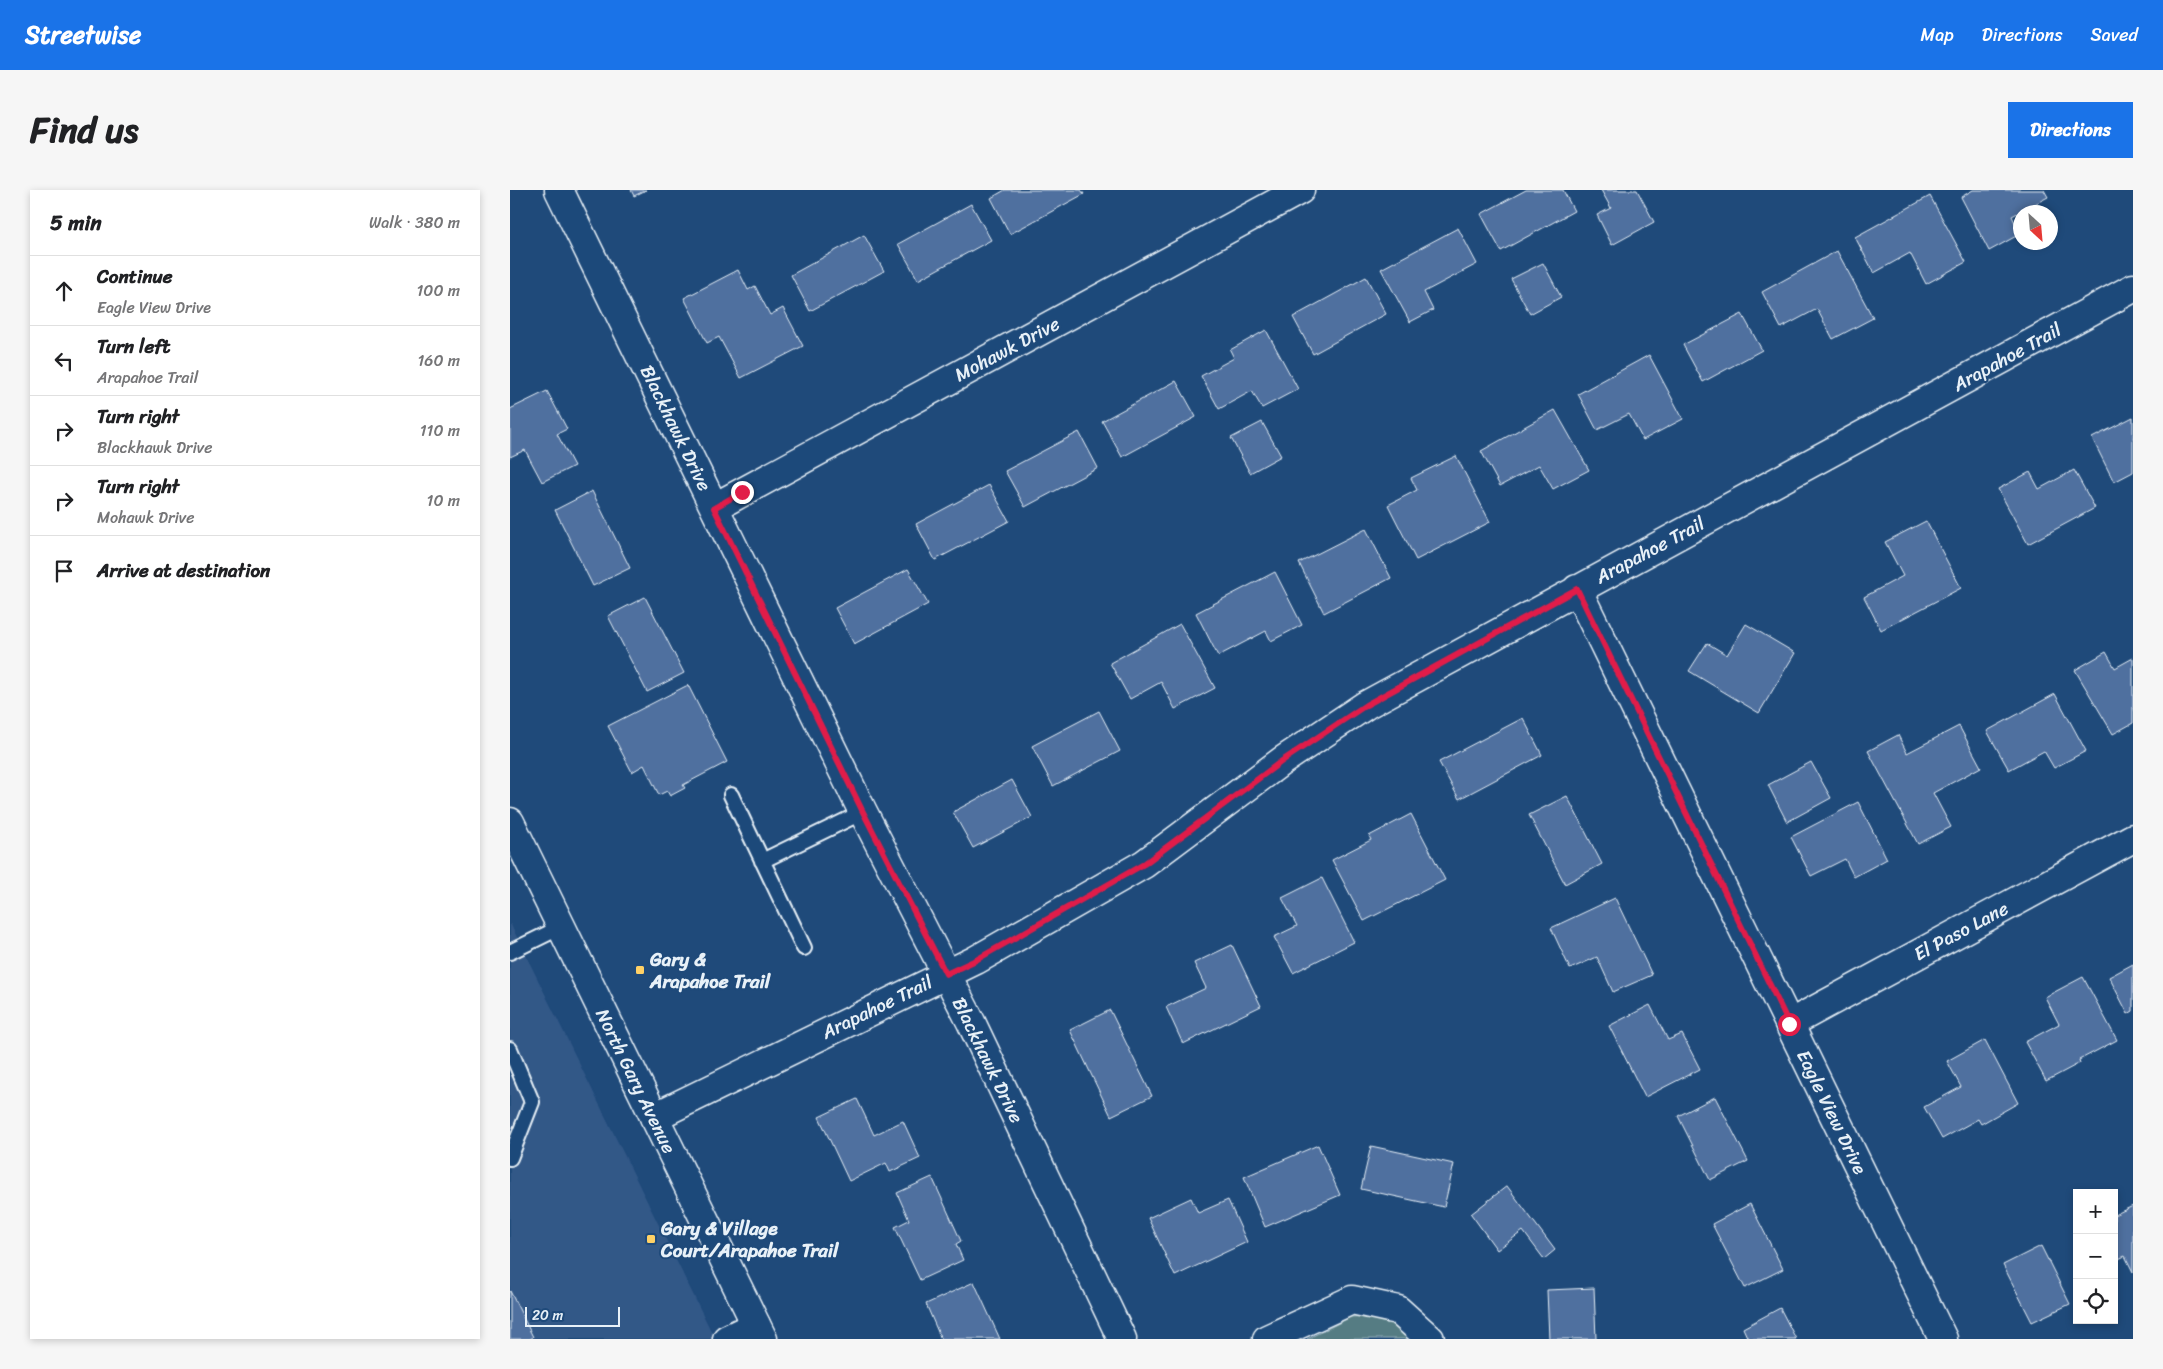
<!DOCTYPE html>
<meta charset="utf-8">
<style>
body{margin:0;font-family:Sriracha,sans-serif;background:#f6f6f6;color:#202124}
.controls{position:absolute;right:15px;bottom:15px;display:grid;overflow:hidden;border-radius:0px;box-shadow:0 2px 8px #0003}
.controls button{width:45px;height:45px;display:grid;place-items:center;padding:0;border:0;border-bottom:1px solid #e0e0e0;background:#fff;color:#202124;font:25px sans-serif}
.compass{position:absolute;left:1503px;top:15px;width:45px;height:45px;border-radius:50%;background:#fff;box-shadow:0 2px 8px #0003;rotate:154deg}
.scale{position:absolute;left:15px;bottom:12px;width:95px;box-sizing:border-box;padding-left:5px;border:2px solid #e8f1f8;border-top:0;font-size:14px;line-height:18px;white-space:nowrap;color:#e8f1f8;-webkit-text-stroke:4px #1f4a7a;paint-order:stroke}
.stop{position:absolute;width:15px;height:15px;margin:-11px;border:4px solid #e11d48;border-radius:50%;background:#fff}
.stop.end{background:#e11d48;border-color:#fff;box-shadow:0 1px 5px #0008}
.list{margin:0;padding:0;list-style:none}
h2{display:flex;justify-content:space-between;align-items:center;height:65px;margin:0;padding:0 20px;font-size:21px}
h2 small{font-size:16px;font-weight:400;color:#757577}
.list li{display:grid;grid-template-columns:32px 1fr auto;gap:15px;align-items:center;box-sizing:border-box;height:70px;padding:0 20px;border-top:1px solid #e0e0e0}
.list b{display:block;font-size:19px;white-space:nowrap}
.list p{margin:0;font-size:16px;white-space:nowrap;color:#757577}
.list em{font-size:16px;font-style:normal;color:#757577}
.icon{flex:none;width:28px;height:28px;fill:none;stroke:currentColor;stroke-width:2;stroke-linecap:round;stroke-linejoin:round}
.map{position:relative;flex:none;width:1623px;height:1149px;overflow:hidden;border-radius:0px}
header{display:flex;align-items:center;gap:30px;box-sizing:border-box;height:70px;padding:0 25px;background:#1a73e8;color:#fff}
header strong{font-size:24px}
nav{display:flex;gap:28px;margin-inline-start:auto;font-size:18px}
.intro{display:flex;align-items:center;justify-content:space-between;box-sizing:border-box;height:120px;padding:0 30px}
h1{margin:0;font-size:35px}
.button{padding:12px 22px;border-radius:0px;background:#1a73e8;color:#fff;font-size:18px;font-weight:700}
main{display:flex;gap:30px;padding:0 30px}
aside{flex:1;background:#fff;border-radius:0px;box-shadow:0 2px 8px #0003}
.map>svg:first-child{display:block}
.built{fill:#325887}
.green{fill:#547c83;stroke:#9eb6be}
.building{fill:#506f9f;stroke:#e8f1f8}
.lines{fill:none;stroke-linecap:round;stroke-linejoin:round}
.lane-casing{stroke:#e8f1f8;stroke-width:18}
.street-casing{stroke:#e8f1f8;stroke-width:31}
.secondary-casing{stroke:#e8f1f8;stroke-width:31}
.lane{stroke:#1f4a7a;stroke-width:14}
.street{stroke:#1f4a7a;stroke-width:28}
.secondary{stroke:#1f4a7a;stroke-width:28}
.route{stroke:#e11d48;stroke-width:6}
.poi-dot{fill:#ffd166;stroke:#1f4a7a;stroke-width:2}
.labels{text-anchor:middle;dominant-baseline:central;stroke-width:4;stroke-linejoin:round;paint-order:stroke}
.street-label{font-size:19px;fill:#e8f1f8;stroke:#1f4a7a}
.poi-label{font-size:19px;font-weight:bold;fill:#e8f1f8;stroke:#1f4a7a;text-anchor:start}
</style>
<header>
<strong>Streetwise</strong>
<nav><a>Map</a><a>Directions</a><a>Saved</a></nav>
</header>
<div class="intro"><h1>Find us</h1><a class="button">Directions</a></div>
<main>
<aside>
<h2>5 min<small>Walk · 380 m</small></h2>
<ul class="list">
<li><svg class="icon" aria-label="ahead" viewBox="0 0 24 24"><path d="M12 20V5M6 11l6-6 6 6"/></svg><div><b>Continue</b><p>Eagle View Drive</p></div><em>100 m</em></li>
<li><svg class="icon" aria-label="left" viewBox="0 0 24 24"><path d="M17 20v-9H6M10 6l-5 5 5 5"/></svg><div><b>Turn left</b><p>Arapahoe Trail</p></div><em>160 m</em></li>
<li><svg class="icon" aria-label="right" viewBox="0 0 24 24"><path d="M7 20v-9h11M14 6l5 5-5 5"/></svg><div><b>Turn right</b><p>Blackhawk Drive</p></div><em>110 m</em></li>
<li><svg class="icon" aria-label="right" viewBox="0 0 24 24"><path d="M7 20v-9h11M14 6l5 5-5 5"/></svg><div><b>Turn right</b><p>Mohawk Drive</p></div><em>10 m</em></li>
<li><svg class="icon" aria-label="arrive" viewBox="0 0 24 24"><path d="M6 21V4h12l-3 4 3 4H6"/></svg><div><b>Arrive at destination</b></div></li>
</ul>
</aside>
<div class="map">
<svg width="1623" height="1149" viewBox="0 0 1623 1149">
<rect width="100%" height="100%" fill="#1f4a7a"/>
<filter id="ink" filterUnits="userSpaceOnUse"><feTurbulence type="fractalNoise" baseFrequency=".02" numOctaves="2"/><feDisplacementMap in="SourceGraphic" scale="10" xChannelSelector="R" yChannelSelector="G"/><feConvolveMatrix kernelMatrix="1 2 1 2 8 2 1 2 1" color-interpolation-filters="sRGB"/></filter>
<g filter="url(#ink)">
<path class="built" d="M0,733l205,416h-205z"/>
<path class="green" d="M862,1126c16,3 28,9 38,23h-103l44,-22z"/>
<path class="building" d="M121,0h15l-12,6z
M495,0h76l3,4 -74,40 -19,-36z
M1016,0h37l11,21 -73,40 -20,-37z
M1091,0h36l17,32 -42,23 -15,-30 14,-7z
M1463,0h71l4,7 -36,19 8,18 -31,17 -28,-54z
M1420,6l36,66 -40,22 -16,-31 -36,20 -19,-36z
M461,14l20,36 -73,40 -20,-36z
M948,38l19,36 -53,28 9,18 -23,12 -29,-53z
M354,45l20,36 -74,40 -19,-36z
M1327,61l36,67 -40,21 -16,-30 -36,19 -19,-36z
M1033,73l18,34 -31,17 -19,-35z
M228,80l10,20 7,-4 15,29 13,-7 20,38 -62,32 -22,-41 -12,6 -23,-45z
M856,87l20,37 -73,40 -20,-37z
M1232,124l20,36 -59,32 -20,-37z
M756,140l32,59 -36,19 -10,-17 -33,18 -18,-33 33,-18 -4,-8z
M1139,165l34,64 -40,21 -14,-26 -32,16 -19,-36z
M666,191l20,36 -74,40 -20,-36z
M37,201l20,38 -10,5 17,32 -32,16 -17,-32 -15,7v-48z
M1045,220l34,60 -36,19 -14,-24 -39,21 -19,-35z
M1623,227v55l-19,10 -22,-44z
M752,232l19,34 -31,17 -19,-35z
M569,242l19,36 -73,39 -20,-36z
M946,266l34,66 -74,38 -28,-55 29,-15 -6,-12z
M1564,280l21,38 -67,36 -30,-55 32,-17 9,17z
M479,295l20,36 -74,39 -19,-36z
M82,301l38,77 -37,18 -38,-76z
M1416,331l35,67 -80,42 -17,-33 39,-21 -18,-34z
M856,339l25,49 -67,35 -25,-50z
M398,379l20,35 -74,40 -19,-36z
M765,382l27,53 -31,16 -5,-10 -48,25 -22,-43z
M135,407l39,76 -37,19 -39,-76z
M670,434l35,64 -40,21 -14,-27 -31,17 -20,-36z
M1236,434l49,29 -36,60 -70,-42 18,-28 20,12z
M1596,462l9,16 18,-10v65l-20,11 -38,-64z
M178,495l39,77 -44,23 2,3 -15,8 -3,-5 -8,4 -15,-30 -12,7 -24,-46z
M1545,504l31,57 -32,17 -10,-17 -35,19 -22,-39z
M589,521l21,40 -67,35 -21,-40z
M1013,528l19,37 -83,44 -20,-37z
M1449,536l22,41 -48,26 18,34 -33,17 -50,-93 30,-16 9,18z
M1301,572l20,36 -44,24 -19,-37z
M502,590l20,37 -59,31 -20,-36z
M1057,606l35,68 -37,20 -36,-69z
M1348,612l29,57 -33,18 -9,-18 -34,17 -20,-39z
M901,624l34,66 -81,41 -32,-61 39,-20 -2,-4z
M812,688l32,64 -61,31 -19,-36 23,-11 -15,-28z
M1105,708l37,77 -39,17 -16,-35 -27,12 -19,-41z
M722,755l29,61 -78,38 -17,-37 40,-19 -12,-25z
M1623,774v47l-5,3 -19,-37z
M1573,787l34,63 -38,20 1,3 -34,18 -21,-39 34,-18 -14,-27z
M1140,815l18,35 14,-6 18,35 -55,28 -36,-71z
M600,820l42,86 -41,20 -41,-86z
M1475,850l33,63 -37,21 -3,-5 -36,20 -18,-32 37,-20 -14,-26z
M1205,907l33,64 -38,19 -32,-64z
M347,909l17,36 29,-14 17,37 -30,14 -4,-9 -37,18 -30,-64z
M808,955l22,50 -75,32 -21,-50z
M861,956l83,18 -10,43 -83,-18z
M422,987l29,64 -5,3 7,16 -43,20 -25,-53 14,-7 -12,-27z
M997,996l48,64 -11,9 -21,-28 -26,19 -26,-36z
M681,1008l7,15 30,-13 19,42 -72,34 -27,-58z
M1240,1014l33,65 -38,19 -33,-64z
M1623,1016v66l-8,-16 -11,5v-46z
M1531,1056l29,58 -38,18 -29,-57z
M464,1092l26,57h-59l-15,-35z
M1084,1098l2,51h-47l-2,-49z
M0,1101l23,46 -3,2h-20z
M1270,1118l16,31h-48l-5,-11z"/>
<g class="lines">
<g class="lane-casing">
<path id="lane" d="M221,605l73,153
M252,671l101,-49
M0,762l51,-25
M0,859l22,53 -22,56"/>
</g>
<g class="street-casing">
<path id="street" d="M49,0l304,622 108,210 151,317
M205,317l585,-317
M1067,399l366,750
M1279,834l344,-186
M144,927l322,-157 168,-96 138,-103 84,-56 767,-417
M217,1149l29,-14
M757,1149l85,-39 46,10 32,29"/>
</g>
<g class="secondary-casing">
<path id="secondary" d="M0,632l253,517"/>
</g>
<use href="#lane" class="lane"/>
<use href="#street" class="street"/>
<use href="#secondary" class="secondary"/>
</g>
</g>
<g class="lines" filter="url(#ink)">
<path class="route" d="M232,302l-28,16 149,304 83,162 30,-14 168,-96 138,-103 84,-56 211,-116 212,435"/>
</g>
<g class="poi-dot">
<rect x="125" y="775" width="10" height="10" rx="2.5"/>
<rect x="136" y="1044" width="10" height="10" rx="2.5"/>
</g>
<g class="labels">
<g class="street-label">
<text transform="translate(497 159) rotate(-28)">Mohawk Drive</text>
<text transform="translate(1497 167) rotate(-29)">Arapahoe Trail</text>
<text transform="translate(166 238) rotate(64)">Blackhawk Drive</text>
<text transform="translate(1140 360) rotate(-28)">Arapahoe Trail</text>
<text transform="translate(1451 741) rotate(-28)">El Paso Lane</text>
<text transform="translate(367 817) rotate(-26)">Arapahoe Trail</text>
<text transform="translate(478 870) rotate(64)">Blackhawk Drive</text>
<text transform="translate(126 891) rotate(64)">North Gary Avenue</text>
<text transform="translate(1322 922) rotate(64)">Eagle View Drive</text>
</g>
<g class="poi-label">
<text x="140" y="769">Gary &amp;<tspan x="140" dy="22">Arapahoe Trail</tspan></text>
<text x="151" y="1038">Gary &amp; Village<tspan x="151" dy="22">Court/Arapahoe Trail</tspan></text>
</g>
</g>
</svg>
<div class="controls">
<button>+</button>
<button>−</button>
<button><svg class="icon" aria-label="locate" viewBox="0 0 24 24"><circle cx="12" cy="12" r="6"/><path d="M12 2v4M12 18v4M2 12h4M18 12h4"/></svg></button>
</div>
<svg class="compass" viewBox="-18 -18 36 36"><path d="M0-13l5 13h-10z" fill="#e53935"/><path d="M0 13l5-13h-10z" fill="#757577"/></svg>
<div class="scale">20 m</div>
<div class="stop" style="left:1279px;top:834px"></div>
<div class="stop end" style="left:232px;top:302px"></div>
</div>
</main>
